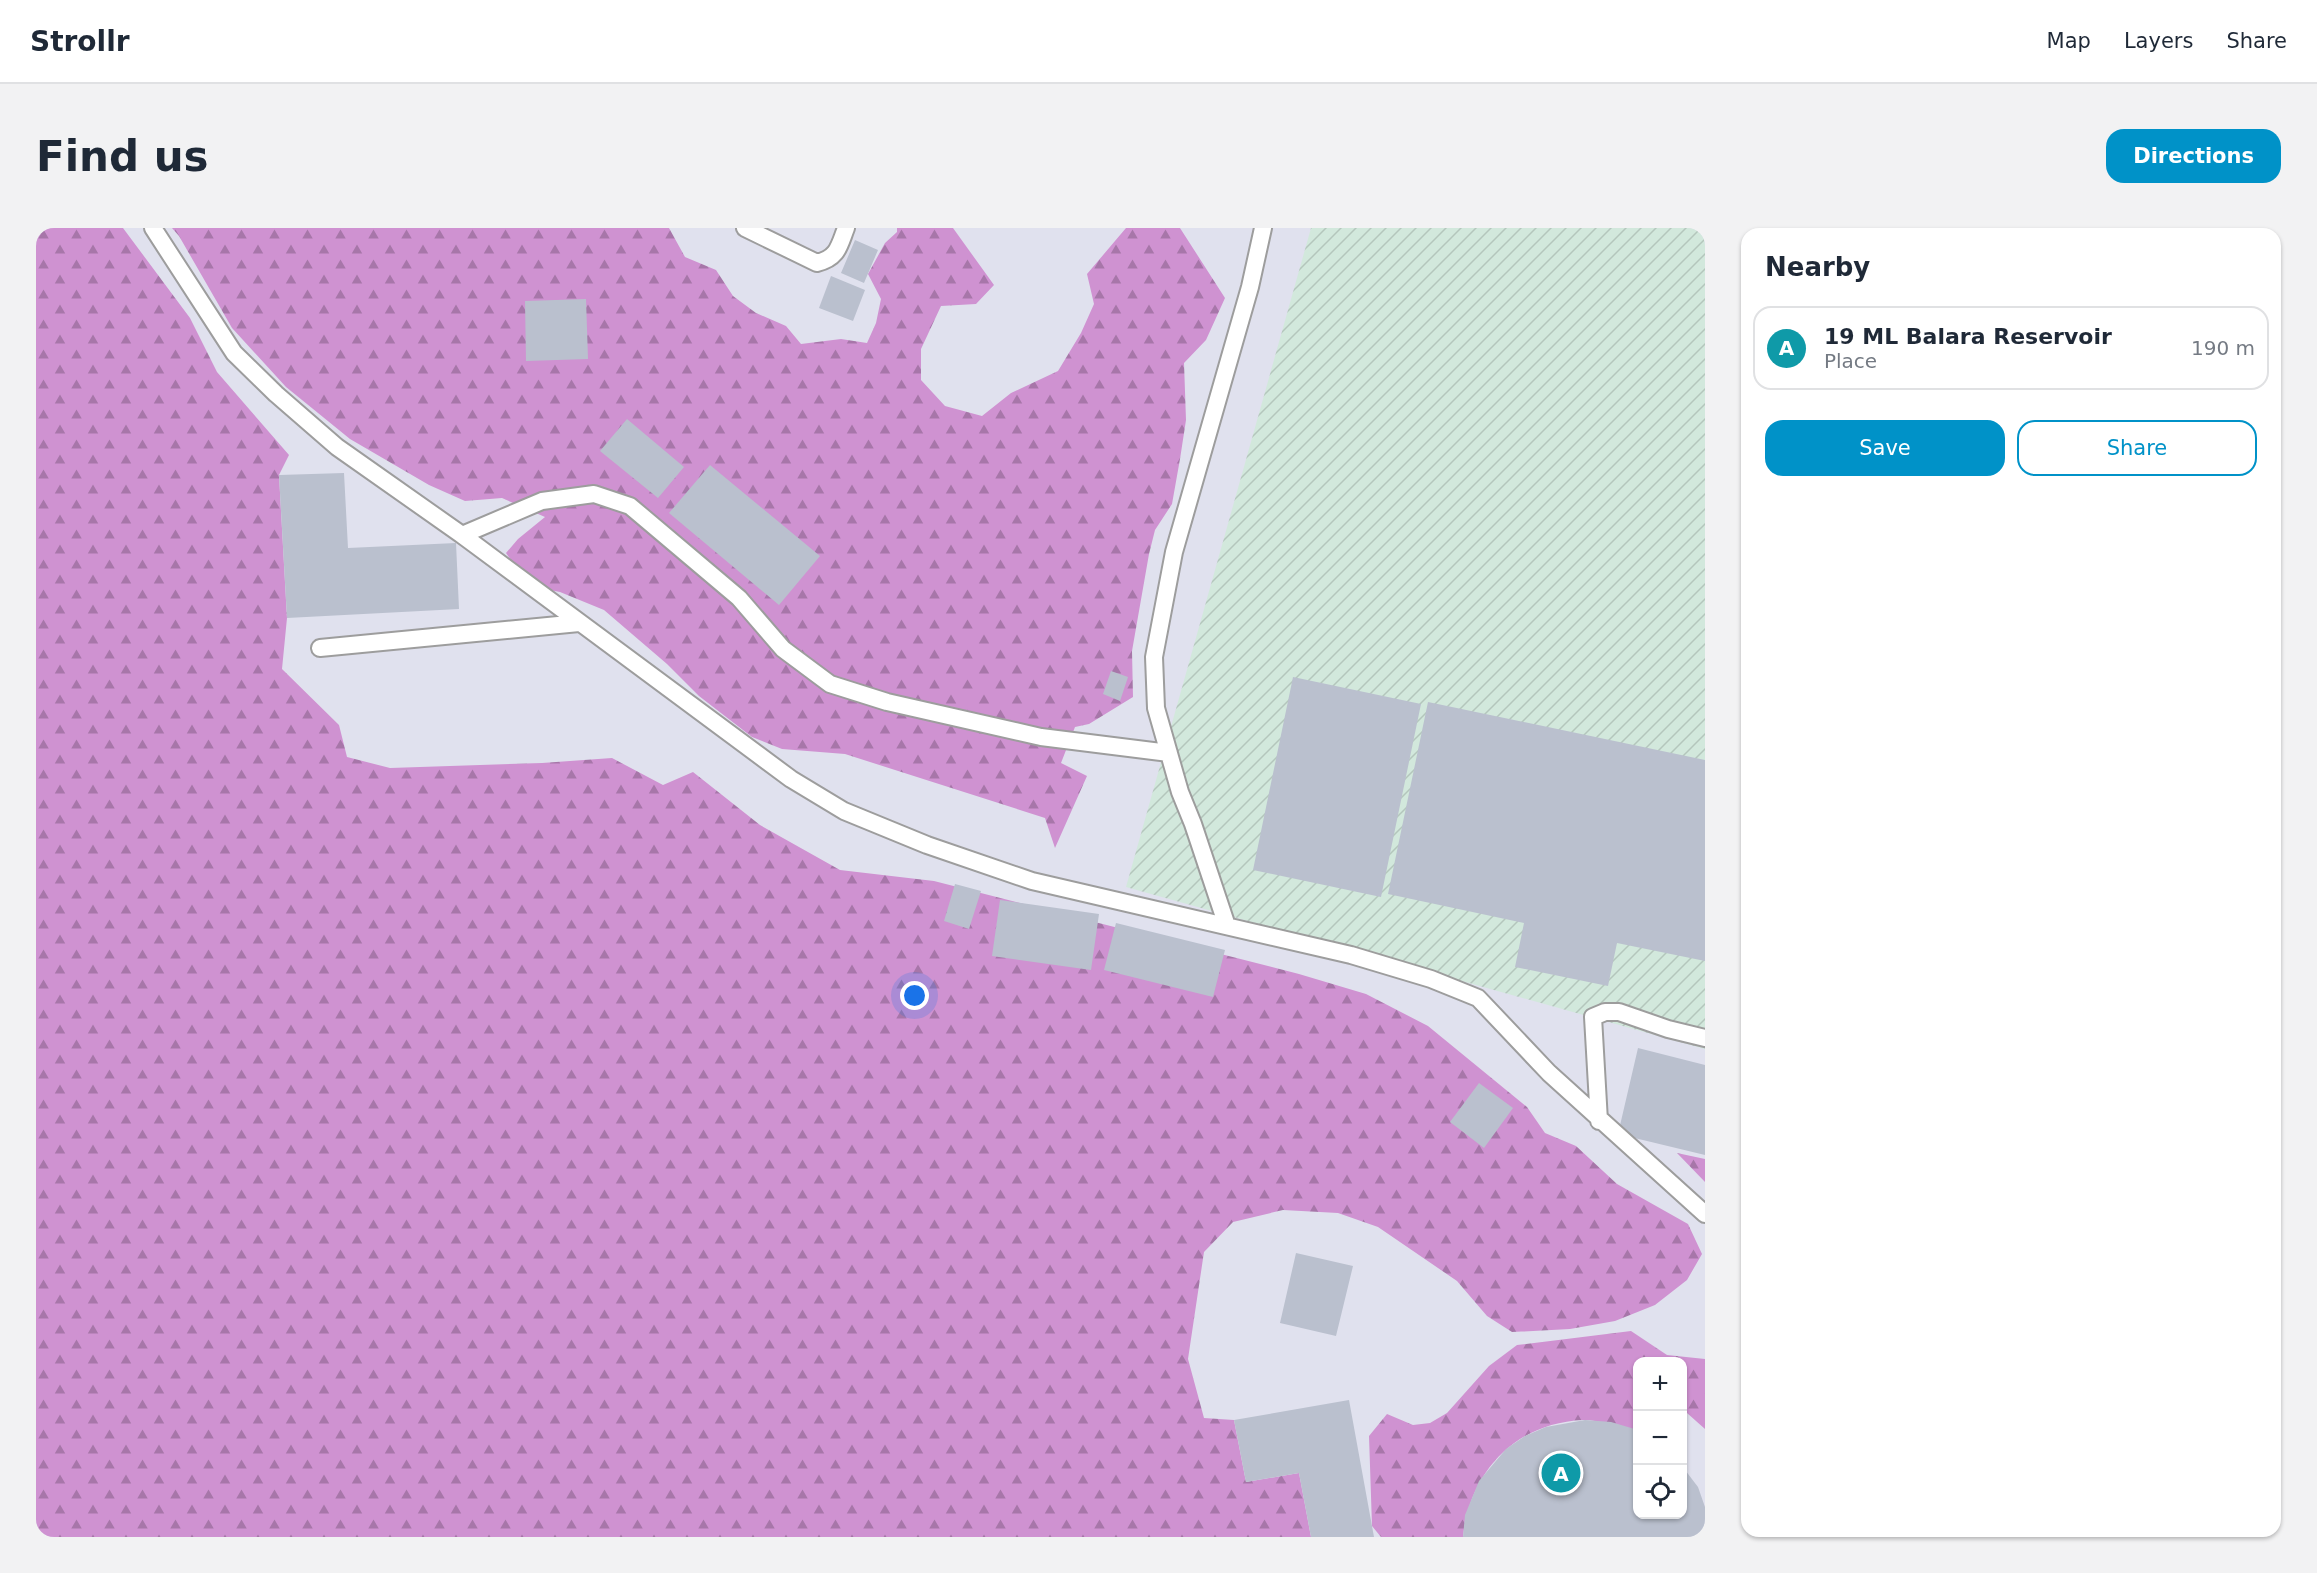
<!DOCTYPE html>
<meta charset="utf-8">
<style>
body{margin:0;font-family:"DejaVu Sans",sans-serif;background:#f2f2f3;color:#1f2937}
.controls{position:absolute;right:18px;bottom:18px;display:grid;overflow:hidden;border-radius:12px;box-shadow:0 2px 4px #0004}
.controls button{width:54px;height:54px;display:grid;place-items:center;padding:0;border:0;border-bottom:2px solid #e0e1e3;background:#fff;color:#1f2937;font:30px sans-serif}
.you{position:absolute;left:879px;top:768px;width:21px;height:21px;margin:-15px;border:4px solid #fff;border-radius:50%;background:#1a73e8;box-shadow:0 0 0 9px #1a73e833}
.badge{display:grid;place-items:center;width:39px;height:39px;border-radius:50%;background:#0092c8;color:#fff;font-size:20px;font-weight:700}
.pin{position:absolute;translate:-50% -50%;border:3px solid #fff;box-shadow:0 2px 6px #0006}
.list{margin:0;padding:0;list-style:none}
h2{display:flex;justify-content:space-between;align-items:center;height:78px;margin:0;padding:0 24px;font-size:26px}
h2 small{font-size:20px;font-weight:400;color:#747a83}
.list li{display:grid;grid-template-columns:39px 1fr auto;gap:18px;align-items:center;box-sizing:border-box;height:84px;margin:0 12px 12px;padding:0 12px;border:2px solid #e0e1e3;border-radius:18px}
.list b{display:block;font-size:22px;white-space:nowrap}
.list p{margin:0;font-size:20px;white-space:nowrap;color:#747a83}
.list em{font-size:20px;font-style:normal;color:#747a83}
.actions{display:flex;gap:12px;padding:18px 24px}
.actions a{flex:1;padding:14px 0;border:2px solid #0092c8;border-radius:18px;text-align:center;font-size:21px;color:#0092c8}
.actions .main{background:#0092c8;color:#fff}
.icon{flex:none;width:33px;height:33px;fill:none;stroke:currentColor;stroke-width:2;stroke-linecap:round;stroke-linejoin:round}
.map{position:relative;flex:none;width:1669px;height:1309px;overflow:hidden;border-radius:18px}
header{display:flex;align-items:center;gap:36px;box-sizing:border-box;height:84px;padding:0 30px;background:#fff;border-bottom:2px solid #e0e1e3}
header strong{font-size:28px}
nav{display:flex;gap:33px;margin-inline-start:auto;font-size:21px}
.intro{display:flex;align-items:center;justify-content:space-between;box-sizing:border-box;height:144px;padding:0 36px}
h1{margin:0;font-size:42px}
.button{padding:15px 27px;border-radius:18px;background:#0092c8;color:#fff;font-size:21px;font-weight:700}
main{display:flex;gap:36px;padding:0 36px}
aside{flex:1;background:#fff;border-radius:18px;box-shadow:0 2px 4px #0004}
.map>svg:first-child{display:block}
.industrial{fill:url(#industrial-furrows)}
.forest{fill:url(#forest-firs)}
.building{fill:#bac0ce}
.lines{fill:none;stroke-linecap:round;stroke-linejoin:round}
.service-casing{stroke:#9d9d9d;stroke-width:20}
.service{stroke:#fff;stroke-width:16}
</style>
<header>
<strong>Strollr</strong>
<nav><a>Map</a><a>Layers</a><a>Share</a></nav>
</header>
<div class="intro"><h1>Find us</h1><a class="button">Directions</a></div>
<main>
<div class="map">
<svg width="1669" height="1309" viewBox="0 0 1669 1309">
<defs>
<pattern id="industrial-furrows" width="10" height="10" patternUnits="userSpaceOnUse" patternTransform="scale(1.5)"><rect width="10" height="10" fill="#d2e8dc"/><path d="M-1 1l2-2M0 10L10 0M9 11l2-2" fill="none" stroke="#b4c6bc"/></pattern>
<pattern id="forest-firs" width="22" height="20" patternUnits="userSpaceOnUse" patternTransform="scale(1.5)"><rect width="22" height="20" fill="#cf92d1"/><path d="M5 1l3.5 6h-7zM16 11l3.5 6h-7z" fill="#a776a9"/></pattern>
</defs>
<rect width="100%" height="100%" fill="#e0e1ee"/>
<path class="industrial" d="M1275,0h394v821l-579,-162z"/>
<path class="forest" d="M0,0h87l67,90 27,54 72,83 -10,20 8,143 -5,51 57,56 8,32 43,11 152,-5 70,-5 51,27 30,-13 67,53 80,45 94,11 365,93 67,20 62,32 99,81 18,26 31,13 41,38 71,40 14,30 -15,26 -32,25 -40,16 -45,8 -58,3 -25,-16 -30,-35 -79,-54 -40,-14 -55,-3 -50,12 -29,30 -16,107 16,59 30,2 12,62 53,-9 12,64h-1275z
M136,0h497l16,29 31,13 17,26 23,17 30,13 15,18 40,-5 26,4 9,-20 5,-24 -13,-25 17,-31 12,-11v-4h56l41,57 -18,19 -35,2 -20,43v31l24,26 37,10 29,-23 47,-22 23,-38 13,-29 -7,-30 39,-46h54l45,70 -19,42 -22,23 2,57 -6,39 -8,45 -17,26 -6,24 -17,97 1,46 -44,27 -14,3 -14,36 26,13 -32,72 -10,-30 -200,-64 -63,-5 -30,-12 -53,-41 -32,-32 -63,-54 -44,-18 -31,-6 -23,-33 12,-14 27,-22 -43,-19 -37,3 -36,-16 -79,-46 -64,-52 -54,-59 -53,-92z
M1641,925l28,6v23z
M1595,1103l36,24 38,4v70l-18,-16 -4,1 -1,-52h-44l-1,68c-17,-2 -36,-10 -54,-10 -68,3 -113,52 -120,117h-82l-9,-11 -3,-90 18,-22 26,11 17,-2 17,-10 42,-47 28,-21z"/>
<path class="building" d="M819,12l23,10 -14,33 -23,-10z
M795,48l34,14 -12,31 -34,-13z
M550,71l2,60 -62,2 -1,-60z
M591,191l57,48 -26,31 -58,-47z
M674,237l110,91 -41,49 -110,-92z
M308,245l4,75 108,-5 3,66 -172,9 -8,-143z
M1075,443l17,6 -8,24 -17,-7z
M1257,449l128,27 -40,193 -128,-27z
M1392,474l277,58v201l-88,-18 -9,43 -93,-19 9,-44 -136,-29z
M919,656l26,7 -12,38 -25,-8z
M964,672l99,14 -8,56 -99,-14z
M1080,695l109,27 -12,47 -109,-27z
M1602,820l67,17v90l-87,-21z
M1443,855l34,25 -29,40 -34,-26z
M1260,1025l57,13 -17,70 -56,-13z
M1313,1172l25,137h-63l-12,-64 -53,9 -12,-62z
M1549,1192l26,2 27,8v84h44v-48l16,21 7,20v30h-242l2,-22 14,-34 27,-32 19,-13 21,-9z"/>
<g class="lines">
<g class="service-casing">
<path id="service" d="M117,0l81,125 42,41 61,53 125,88 329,244 53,32 83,34 105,36 319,74 80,24 47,19 71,75 156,141
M709,0l72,35c21,-5 22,-17 29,-35
M426,307l80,-34 52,-7 36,12 109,92 44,51 47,35 57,18 154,35 128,16
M284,420l259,-25
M1191,698l-34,-102 -13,-32 -24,-84 -2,-51 20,-105 76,-265 13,-59
M1563,893l-6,-104 12,-5h14l49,17 37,9"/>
</g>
<use href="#service" class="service"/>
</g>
</svg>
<div class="controls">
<button>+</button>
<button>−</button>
<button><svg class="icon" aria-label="locate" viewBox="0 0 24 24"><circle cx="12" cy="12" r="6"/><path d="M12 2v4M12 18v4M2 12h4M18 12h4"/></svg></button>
</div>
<div class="you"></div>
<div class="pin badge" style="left:1525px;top:1245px;background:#0f9aa8">A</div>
</div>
<aside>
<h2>Nearby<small></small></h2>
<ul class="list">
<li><span class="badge" style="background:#0f9aa8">A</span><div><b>19 ML Balara Reservoir</b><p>Place</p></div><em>190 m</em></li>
</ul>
<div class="actions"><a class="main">Save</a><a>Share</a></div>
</aside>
</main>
